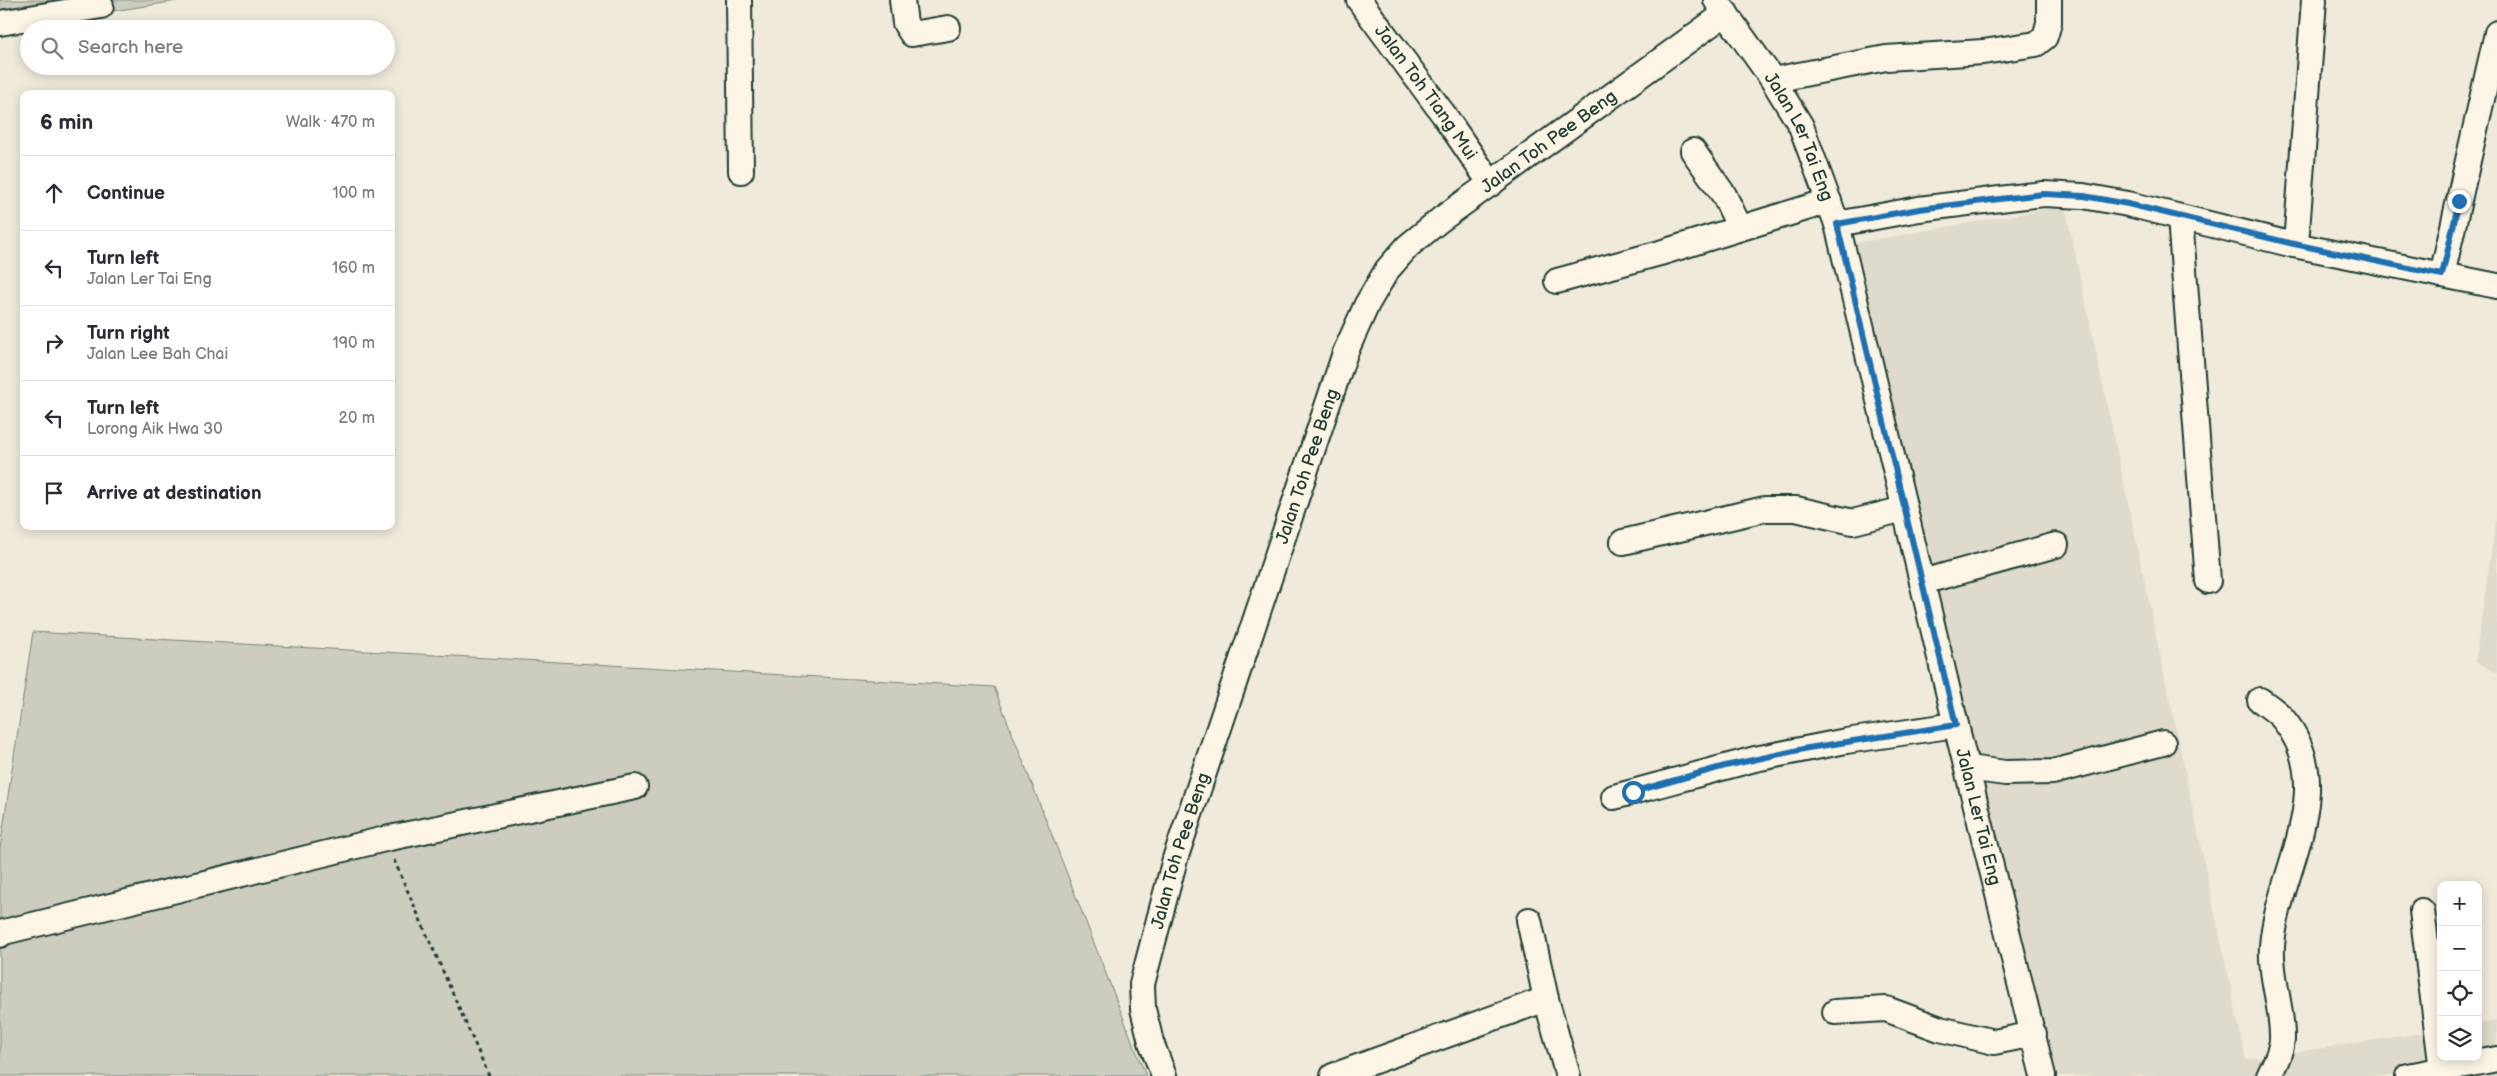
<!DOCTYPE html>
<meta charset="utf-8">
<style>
body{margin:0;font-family:"Balsamiq Sans",sans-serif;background:#f7f7f7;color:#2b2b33}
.controls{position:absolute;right:15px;bottom:15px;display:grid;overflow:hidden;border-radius:10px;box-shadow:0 2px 12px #0003}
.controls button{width:45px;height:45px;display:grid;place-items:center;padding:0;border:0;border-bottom:1px solid #e1e1e2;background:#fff;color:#2b2b33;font:25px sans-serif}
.stop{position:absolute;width:15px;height:15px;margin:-11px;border:4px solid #1f6fb2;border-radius:50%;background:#fff}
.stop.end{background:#1f6fb2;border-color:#fff;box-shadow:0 1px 5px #0008}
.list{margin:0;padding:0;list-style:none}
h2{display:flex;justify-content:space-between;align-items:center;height:65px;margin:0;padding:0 20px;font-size:21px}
h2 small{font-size:16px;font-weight:400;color:#7c7c81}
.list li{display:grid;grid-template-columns:32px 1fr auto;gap:15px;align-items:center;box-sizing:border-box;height:75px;padding:0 20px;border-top:1px solid #e1e1e2}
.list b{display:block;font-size:19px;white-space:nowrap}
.list p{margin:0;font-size:16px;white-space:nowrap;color:#7c7c81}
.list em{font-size:16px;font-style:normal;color:#7c7c81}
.icon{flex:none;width:28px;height:28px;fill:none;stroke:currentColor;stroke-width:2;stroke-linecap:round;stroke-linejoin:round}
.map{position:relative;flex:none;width:2497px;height:1076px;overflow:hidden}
.search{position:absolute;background:#fff;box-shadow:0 2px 12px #0003;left:20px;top:20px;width:375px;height:55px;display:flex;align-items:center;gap:12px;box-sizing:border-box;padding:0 18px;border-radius:28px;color:#7c7c81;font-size:19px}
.panel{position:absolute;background:#fff;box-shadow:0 2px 12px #0003;left:20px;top:90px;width:375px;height:440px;border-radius:10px}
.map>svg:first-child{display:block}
.built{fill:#dedbcc}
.green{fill:#cccdbf;stroke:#76857a}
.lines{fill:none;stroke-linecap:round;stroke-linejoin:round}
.minor-casing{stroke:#1f3d34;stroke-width:28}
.path{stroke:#1f3d34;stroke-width:3;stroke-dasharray:4 4;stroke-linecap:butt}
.minor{stroke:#fcf5e5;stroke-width:24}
.route{stroke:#1f6fb2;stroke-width:6}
.labels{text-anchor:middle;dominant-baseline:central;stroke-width:5;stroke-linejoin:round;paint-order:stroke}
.street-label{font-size:18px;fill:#1f3d34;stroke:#fcf5e5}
</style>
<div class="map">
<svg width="2497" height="1076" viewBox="0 0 2497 1076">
<rect width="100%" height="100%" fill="#efeada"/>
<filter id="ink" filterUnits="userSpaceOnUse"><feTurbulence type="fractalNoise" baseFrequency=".02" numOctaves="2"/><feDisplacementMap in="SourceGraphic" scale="10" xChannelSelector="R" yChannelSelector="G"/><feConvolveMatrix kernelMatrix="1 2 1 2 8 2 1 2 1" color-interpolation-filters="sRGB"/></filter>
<g filter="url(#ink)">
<path class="built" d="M2065,206l181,854 195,-30v27h37v-33l19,-3v55h-458l-183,-833z
M2497,513v160l-22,-12z"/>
<path class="green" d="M0,0h183l-183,29z
M33,632l961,55 152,389h-1146v-228z"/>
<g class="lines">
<g class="minor-casing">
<g id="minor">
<path d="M739,0l2,171"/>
<path d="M902,0l3,23 7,11 36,-6"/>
<path id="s1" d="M1359,0l85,115 47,69"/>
<path id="s2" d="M1716,0l57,80 28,46 36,98 119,501 87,351"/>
<path d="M0,23l101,-17"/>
<path d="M1773,80l113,-22 97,-6 53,-8 9,-7 4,-14v-23"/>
<path d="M1693,151l31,44 16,33"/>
<path d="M2180,218l28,363"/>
<path d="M1837,224l82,-15 89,-11 36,-4 39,2 45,8 166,41 203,41"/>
<path d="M2294,245l3,-14 17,-231"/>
<path d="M2442,275l55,-242"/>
<path d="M1557,281l103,-28 169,-52"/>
<path d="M1623,542l142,-33h31l57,13 51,-13"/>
<path d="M1922,582l134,-37"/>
<path d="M2260,700c8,6 18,12 24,20 56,69 -7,152 -12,226 -2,31 11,63 10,94 -1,13 -8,25 -13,36"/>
<path d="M1968,768l37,5 48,-1 110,-29"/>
<path d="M1614,797l141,-38 91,-18 110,-16"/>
<path d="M2422,911l20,159"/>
<path d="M1529,920l17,79"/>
<path d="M0,935l4,-3 381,-93 250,-52"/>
<path d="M1835,1012l51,-3 54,20 54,13 40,-8"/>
<path id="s3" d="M1164,1076l-13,-34 -8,-33 -1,-25 33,-125 170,-506 22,-49 20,-34 21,-24 32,-26 286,-207"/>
<path d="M1333,1076l213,-77 22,77"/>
<path d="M2408,1076l89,-17"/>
</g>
</g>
<path class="path" d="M394,860l95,216"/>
<use href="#minor" class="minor"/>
</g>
</g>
<g class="lines" filter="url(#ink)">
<path class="route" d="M1633,792l92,-26 83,-18 148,-23 -119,-501 82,-15 89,-11 36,-4 40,2 44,8 166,40 148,31 17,-74"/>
</g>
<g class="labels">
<g class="street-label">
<text stroke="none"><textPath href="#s1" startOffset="114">Jalan Toh Tiang Mui</textPath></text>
<text stroke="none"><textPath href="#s2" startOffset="161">Jalan Ler Tai Eng</textPath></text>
<text stroke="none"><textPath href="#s3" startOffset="1059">Jalan Toh Pee Beng</textPath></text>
<text stroke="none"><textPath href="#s3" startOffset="639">Jalan Toh Pee Beng</textPath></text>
<text stroke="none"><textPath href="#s2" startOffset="866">Jalan Ler Tai Eng</textPath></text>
<text stroke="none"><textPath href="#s3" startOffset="234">Jalan Toh Pee Beng</textPath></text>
</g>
</g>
</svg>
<div class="controls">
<button>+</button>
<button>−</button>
<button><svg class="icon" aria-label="locate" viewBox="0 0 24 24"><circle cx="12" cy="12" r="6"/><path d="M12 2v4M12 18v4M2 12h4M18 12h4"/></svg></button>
<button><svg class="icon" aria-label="layers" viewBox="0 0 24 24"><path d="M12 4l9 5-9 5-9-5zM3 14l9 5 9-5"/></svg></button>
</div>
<div class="stop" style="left:1633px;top:792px"></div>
<div class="stop end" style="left:2459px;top:201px"></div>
<div class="search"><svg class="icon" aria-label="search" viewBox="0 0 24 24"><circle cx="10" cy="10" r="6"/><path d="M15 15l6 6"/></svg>Search here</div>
<section class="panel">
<h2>6 min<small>Walk · 470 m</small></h2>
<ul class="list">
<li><svg class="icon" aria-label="ahead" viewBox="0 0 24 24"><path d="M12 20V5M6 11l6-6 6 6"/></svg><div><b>Continue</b></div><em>100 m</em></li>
<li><svg class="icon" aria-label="left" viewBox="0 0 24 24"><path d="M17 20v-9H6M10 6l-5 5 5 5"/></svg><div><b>Turn left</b><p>Jalan Ler Tai Eng</p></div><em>160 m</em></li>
<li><svg class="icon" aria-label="right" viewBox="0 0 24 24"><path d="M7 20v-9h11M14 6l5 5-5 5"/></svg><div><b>Turn right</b><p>Jalan Lee Bah Chai</p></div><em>190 m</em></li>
<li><svg class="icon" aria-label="left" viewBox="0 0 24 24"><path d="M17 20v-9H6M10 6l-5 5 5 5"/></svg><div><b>Turn left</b><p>Lorong Aik Hwa 30</p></div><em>20 m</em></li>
<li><svg class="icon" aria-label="arrive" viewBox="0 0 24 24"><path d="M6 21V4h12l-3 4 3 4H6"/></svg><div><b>Arrive at destination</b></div></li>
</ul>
</section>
</div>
